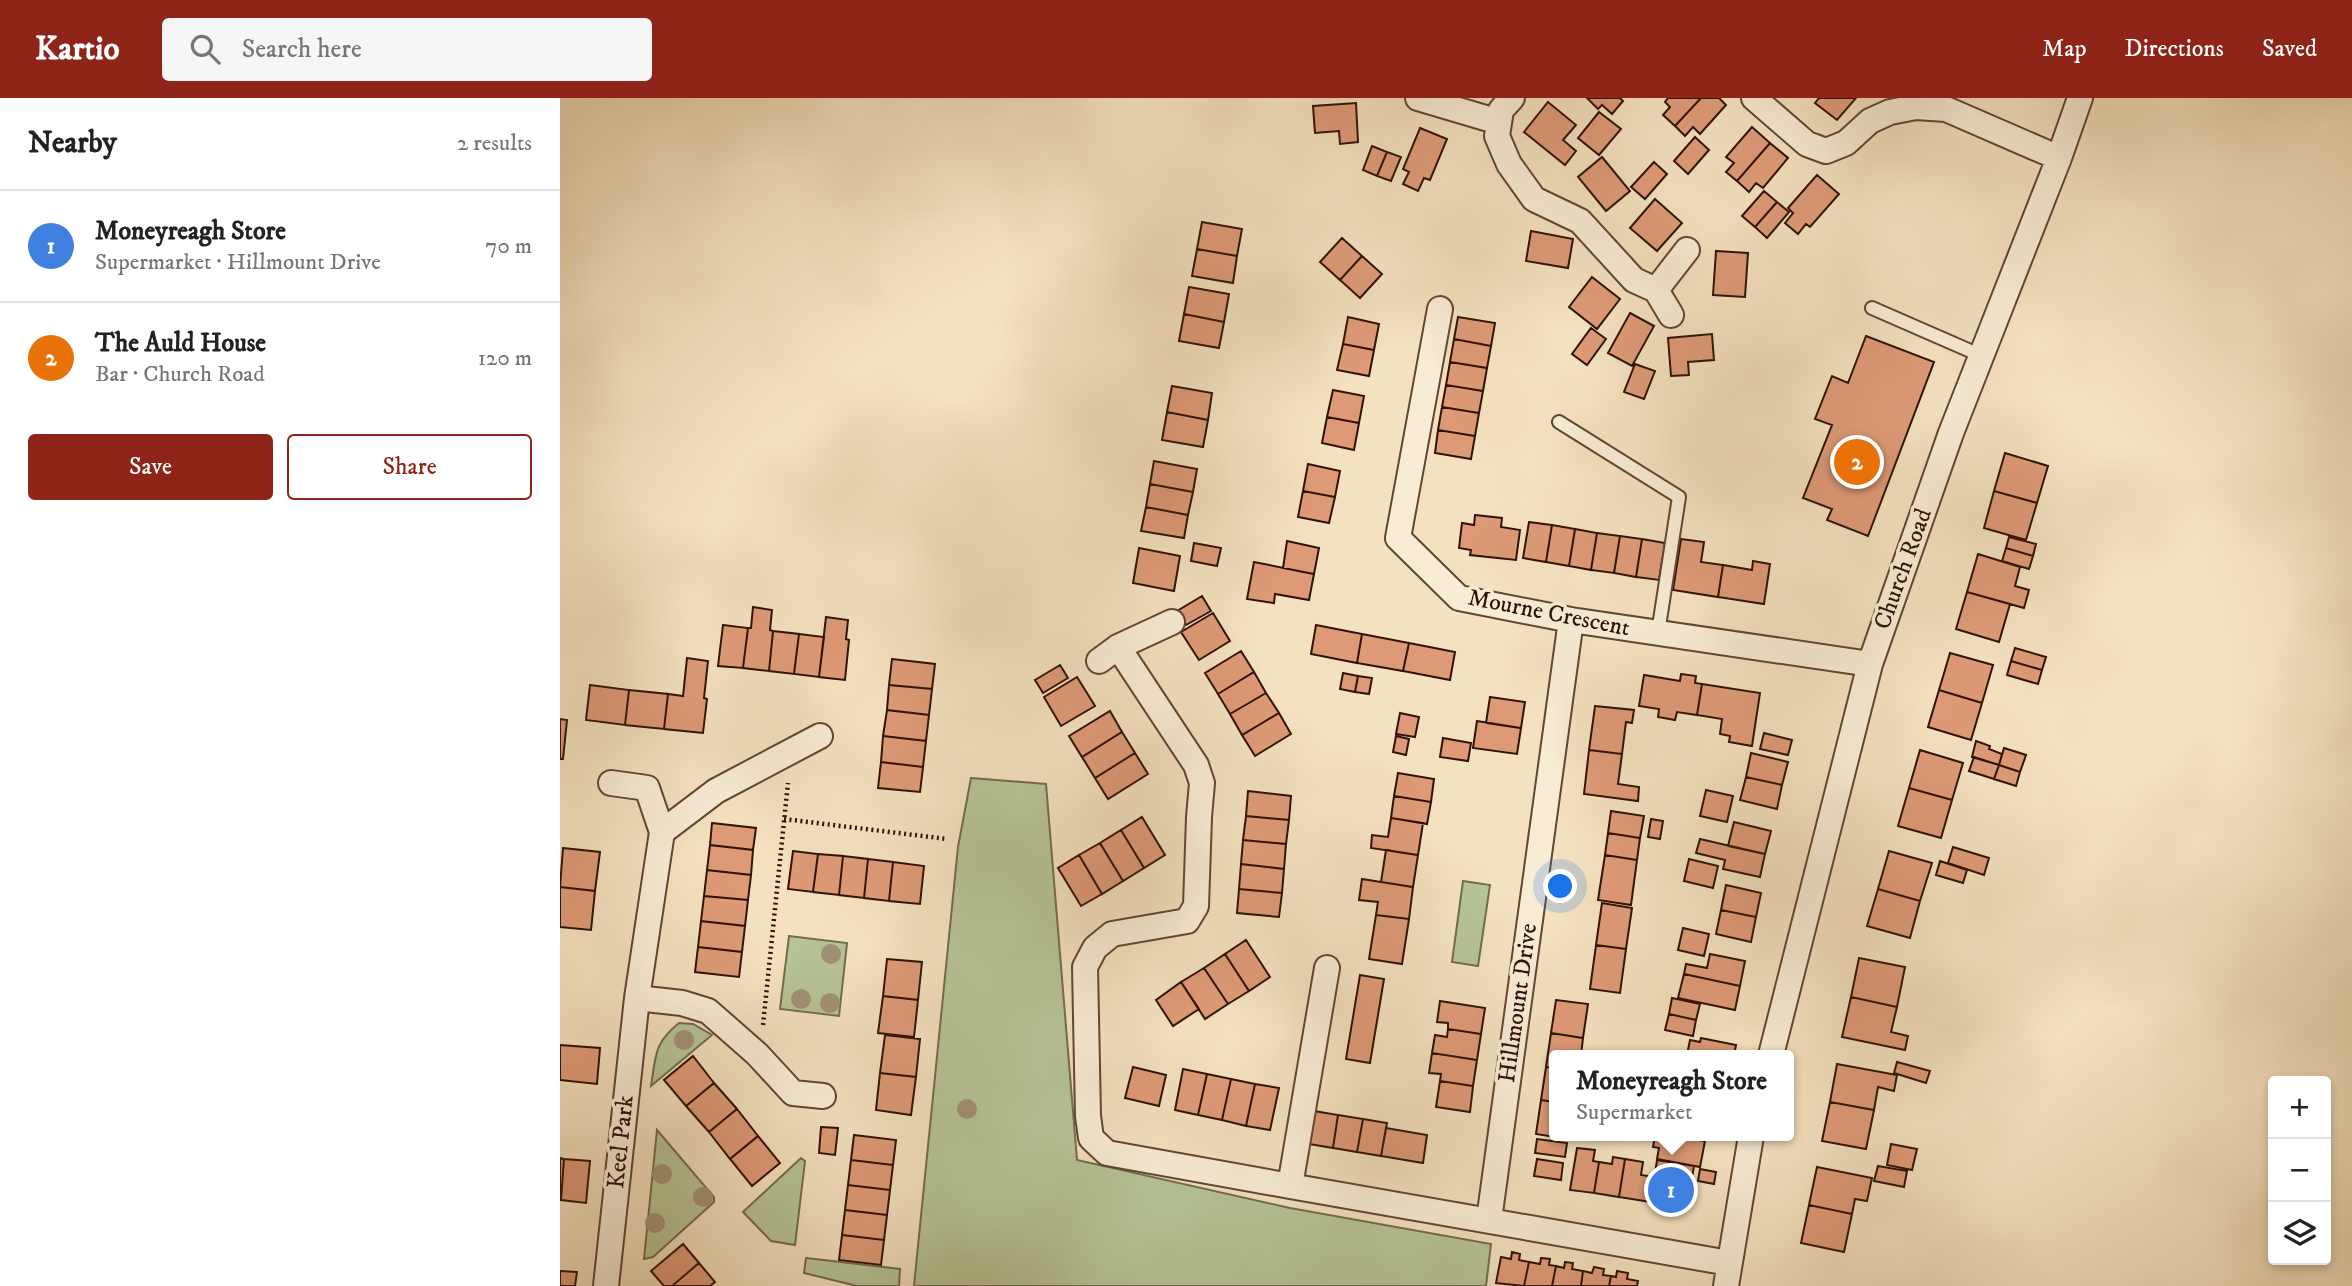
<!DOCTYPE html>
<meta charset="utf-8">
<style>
body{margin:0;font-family:"IM FELL DW Pica",serif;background:#f6f6f6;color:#222}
.controls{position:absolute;right:21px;bottom:21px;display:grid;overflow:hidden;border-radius:7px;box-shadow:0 4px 10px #0003}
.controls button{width:63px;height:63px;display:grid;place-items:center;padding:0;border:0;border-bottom:2px solid #e0e0e0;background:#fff;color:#222;font:35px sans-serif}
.you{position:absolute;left:1001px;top:789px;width:24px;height:24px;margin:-18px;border:5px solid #fff;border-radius:50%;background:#1a73e8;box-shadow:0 0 0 10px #1a73e833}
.badge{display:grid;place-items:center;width:46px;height:46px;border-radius:50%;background:#8f2418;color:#fff;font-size:23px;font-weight:700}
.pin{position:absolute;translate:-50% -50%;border:4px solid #fff;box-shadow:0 2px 7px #0006}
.popup{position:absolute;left:989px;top:952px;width:245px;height:91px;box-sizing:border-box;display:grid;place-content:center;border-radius:7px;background:#fff;filter:drop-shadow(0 2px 5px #0005);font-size:23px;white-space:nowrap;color:#767676}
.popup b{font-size:26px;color:#222}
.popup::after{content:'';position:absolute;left:50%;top:100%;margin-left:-14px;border:14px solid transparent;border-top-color:#fff}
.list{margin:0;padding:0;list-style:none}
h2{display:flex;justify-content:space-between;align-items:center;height:91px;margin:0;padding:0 28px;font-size:30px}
h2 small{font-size:23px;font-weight:400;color:#767676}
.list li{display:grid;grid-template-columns:46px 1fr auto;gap:21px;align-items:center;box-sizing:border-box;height:112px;padding:0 28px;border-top:2px solid #e0e0e0}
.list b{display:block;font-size:26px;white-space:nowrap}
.list p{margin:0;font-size:23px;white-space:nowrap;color:#767676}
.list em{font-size:23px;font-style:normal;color:#767676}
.actions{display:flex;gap:14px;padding:21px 28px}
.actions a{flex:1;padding:16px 0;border:2px solid #8f2418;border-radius:7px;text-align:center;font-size:24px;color:#8f2418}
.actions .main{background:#8f2418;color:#fff}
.icon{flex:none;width:38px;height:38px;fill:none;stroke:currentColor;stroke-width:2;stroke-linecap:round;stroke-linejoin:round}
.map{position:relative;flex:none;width:1792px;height:1188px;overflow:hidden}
header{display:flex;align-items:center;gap:42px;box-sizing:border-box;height:98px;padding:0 35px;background:#8f2418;color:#fff}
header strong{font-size:33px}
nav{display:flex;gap:38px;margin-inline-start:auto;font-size:24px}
.search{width:490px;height:63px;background:#f6f6f6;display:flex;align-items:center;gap:18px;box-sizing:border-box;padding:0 24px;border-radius:7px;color:#767676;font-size:26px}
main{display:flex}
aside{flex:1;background:#fff}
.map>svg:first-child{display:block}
.green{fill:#b6c496;stroke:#736b4e;stroke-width:2}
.building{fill:#de9a77;stroke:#301206;stroke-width:2}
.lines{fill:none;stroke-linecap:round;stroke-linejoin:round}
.service-casing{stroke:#614634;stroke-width:16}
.minor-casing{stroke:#614634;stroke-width:28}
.path{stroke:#301206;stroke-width:4.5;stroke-dasharray:2 3.5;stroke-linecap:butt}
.service{stroke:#f8ecd5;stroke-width:12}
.minor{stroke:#f8ecd5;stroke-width:24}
.tree{fill:#a29175}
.labels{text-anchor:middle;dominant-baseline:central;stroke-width:7;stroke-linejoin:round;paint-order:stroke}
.street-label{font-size:24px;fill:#301206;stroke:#f8ecd5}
</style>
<header>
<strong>Kartio</strong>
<div class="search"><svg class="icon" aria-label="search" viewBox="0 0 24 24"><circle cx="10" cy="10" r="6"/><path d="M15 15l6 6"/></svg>Search here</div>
<nav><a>Map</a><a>Directions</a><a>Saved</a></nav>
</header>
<main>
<aside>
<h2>Nearby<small>2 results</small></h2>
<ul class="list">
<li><span class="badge" style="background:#3f7fe0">1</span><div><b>Moneyreagh Store</b><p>Supermarket · Hillmount Drive</p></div><em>70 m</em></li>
<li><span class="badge" style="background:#e8710a">2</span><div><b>The Auld House</b><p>Bar · Church Road</p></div><em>120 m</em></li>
</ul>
<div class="actions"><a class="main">Save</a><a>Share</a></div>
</aside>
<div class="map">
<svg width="1792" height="1188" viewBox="0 0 1792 1188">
<rect width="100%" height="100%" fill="#f4e1bf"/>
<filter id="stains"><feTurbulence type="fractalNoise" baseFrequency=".00286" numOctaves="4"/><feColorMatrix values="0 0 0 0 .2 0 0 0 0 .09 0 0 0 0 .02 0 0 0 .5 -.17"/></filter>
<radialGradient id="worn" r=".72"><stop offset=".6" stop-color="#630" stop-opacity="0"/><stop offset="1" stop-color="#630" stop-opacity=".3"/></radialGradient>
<path class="green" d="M411,680l75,6 31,376 213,48 201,36 -5,42h-572l44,-439z
M903,783l27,4 -12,81 -26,-4z
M229,838l58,7 -8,73 -59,-7z
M119,925l14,1 19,11 -61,51c5,-31 3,-43 28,-63z
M97,1032l57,67v5l-61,55 -9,2z
M241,1060l4,3 -10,84 -24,-4 -28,-29z
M246,1160l94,11 -1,17h-42l-53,-13z"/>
<path class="building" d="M1027,0h33l3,3 -11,13 -10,-9 -4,4z
M1108,0h33l-26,28 -12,-11 7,-8 -5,-5z
M1141,0h18l7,7 -26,29 -7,-7 -8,9 -10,-10z
M1259,0h37l-19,22 -22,-17z
M988,4l28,23 -13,15 13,11 -11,14 -41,-33z
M796,5l2,39 -18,2 -1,-13 -24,2 -2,-27z
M1039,14l22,17 -22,26 -21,-17z
M1192,29l18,16 -33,38 -11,-9 8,-9 -8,-6z
M860,30l27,11 -17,41 -6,-2 -6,13 -15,-7 6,-12 -6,-3z
M1135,39l14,13 -21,24 -14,-13z
M1210,45l18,15 -25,30 -7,-5 -7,9 -12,-11z
M812,48l15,6 -10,24 -14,-6z
M827,54l14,5 -10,24 -14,-5z
M1042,59l28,34 -24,20 -28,-34z
M1094,64l13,12 -22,25 -14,-12z
M1257,77l22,19 -29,33 -4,-3 -8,10 -13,-11 8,-10 -5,-5z
M1204,93l13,11 -22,25 -13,-11z
M1095,101l27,24 -25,28 -27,-23z
M1217,104l12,10 -22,26 -12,-11z
M642,124l40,7 -5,27 -40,-7z
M971,133l42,8 -5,29 -42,-7z
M782,140l20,18 -22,24 -20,-18z
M637,151l40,7 -4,27 -41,-7z
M1156,153l32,2 -3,44 -32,-2z
M802,158l20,18 -22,24 -20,-18z
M1032,179l28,22 -23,30 -28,-22z
M629,189l40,7 -5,28 -40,-8z
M1070,215l24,13 -22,40 -24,-13z
M624,216l40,8 -5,26 -40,-7z
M788,219l31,7 -5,26 -31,-6z
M898,219l37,6 -4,23 -37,-7z
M1031,230l15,11 -19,26 -15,-11z
M1152,236l2,26 -26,2 1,13 -18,1 -3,-38z
M1306,238l68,26 -66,174 -41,-16 5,-11 -29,-11 29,-73 -17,-6 17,-43 16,7z
M894,241l37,7 -4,22 -37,-6z
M783,246l31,6 -5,26 -32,-6z
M890,264l37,6 -4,23 -37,-6z
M1075,266l20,7 -11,28 -20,-7z
M886,287l37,6 -4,22 -37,-6z
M612,288l40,7 -4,27 -41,-8z
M773,292l31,6 -5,27 -32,-6z
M882,309l37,6 -4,23 -37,-6z
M607,314l41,8 -5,27 -41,-7z
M767,319l32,6 -5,27 -32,-7z
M878,332l37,6 -4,23 -36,-6z
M1445,355l43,13 -11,37 -43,-12z
M594,363l43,8 -4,23 -43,-8z
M748,366l32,7 -5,26 -32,-6z
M590,386l43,8 -5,23 -42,-8z
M743,393l32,6 -6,26 -31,-6z
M1434,393l43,12 -11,37 -42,-12z
M586,409l42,8 -4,23 -43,-7z
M915,417l27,3 -1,9 19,3 -4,30 -46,-5 1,-5 -12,-2 3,-25 12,2z
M969,424l23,3 -6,37 -23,-4z
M992,427l23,4 -6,37 -23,-4z
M1015,431l22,4 -6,37 -22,-4z
M1037,435l23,3 -6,37 -23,-3z
M1060,438l22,3 -6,38 -22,-4z
M1449,439l27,7 -3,12 -27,-8z
M1082,441l23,4 -6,37 -23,-3z
M1121,441l23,3 -3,20 22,3 -5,32 -45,-7z
M727,443l32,7 -5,26 -31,-6z
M634,445l27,5 -4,18 -26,-5z
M579,450l41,8 -6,35 -41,-8z
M1446,450l27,8 -4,13 -27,-8z
M1418,456l42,13 -5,19 14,4 -5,18 -57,-16z
M1193,463l17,3 -6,40 -46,-7 5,-32 29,5z
M694,464l60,12 -5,26 -34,-6 -1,9 -27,-4z
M1407,494l43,12 -11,38 -43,-13z
M642,498l9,15 -25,14 -9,-14z
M193,509l19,3 -2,20 3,1 -4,40 -26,-3 5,-40h3z
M653,515l17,28 -31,19 -18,-28z
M266,519l22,3 -2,19 3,1 -4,40 -26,-3z
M163,527l25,3 -5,40 -25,-2z
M756,527l46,9 -5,29 -46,-9z
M213,533l26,3 -5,40 -25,-3z
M239,536l25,3 -5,40 -25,-3z
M802,536l47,9 -6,28 -46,-8z
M849,545l46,9 -5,28 -47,-9z
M1455,550l31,9 -4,13 -31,-9z
M681,553l13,21 -36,22 -13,-21z
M1390,555l43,12 -11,38 -43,-13z
M127,560l21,3 -4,37 3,1 -4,34 -39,-4 4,-35 15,2z
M332,561l43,5 -3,25 -43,-4z
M1451,563l31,9 -4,14 -31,-9z
M500,567l8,13 -25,15 -8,-13z
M694,574l12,21 -36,21 -12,-20z
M783,575l15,3 -3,16 -15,-3z
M1121,576l15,2 -1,7 7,1 -5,31 -20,-3 -2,8 -17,-3 1,-8 -20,-3 5,-31 36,6z
M798,578l14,2 -3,16 -14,-2z
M517,579l18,29 -34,20 -17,-29z
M1142,586l58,9 -8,53 -23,-4 1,-6 -10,-2 2,-15 -25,-4z
M30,587l39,5 -4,35 -39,-5z
M329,587l43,4 -3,26 -42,-5z
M69,592l39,4 -4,35 -39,-4z
M1379,592l43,13 -11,37 -43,-13z
M706,595l13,20 -37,22 -12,-21z
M930,599l35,5 -4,26 -35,-5z
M1035,608l39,4 -2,13 -6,-1 -4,32 -33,-4z
M327,612l42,5 -3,26 -43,-5z
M550,613l12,21 -40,25 -13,-21z
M719,615l12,21 -36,22 -13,-21z
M840,615l19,4 -4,20 -19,-3z
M0,621l7,1 -4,39h-3z
M917,623l44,7 -4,26 -44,-6z
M562,634l13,21 -40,25 -13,-21z
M1204,635l28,7 -4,15 -28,-6z
M323,638l43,5 -3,26 -42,-5z
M836,638l13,3 -3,16 -13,-3z
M883,640l28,5 -3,18 -28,-4z
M1416,643l14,5 -1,3 13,5 -3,11 -27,-8z
M1444,650l22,7 -6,17 -21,-7z
M1029,652l33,4 -4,30 21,3 -1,14 -54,-7z
M1360,652l43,13 -11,37 -43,-12z
M575,655l13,21 -40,25 -13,-21z
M1191,655l37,9 -6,23 -36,-8z
M1414,659l25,8 -5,14 -25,-8z
M321,664l42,5 -3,25 -42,-4z
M1439,667l21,7 -4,14 -22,-7z
M838,675l36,6 -3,23 -37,-6z
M1186,679l36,8 -5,24 -37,-9z
M1349,690l43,12 -11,38 -43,-12z
M1146,692l27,6 -6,26 -27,-6z
M688,693l43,5 -2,24 -43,-4z
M834,698l37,6 -4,22 -36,-6z
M1051,713l33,5 -4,22 -32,-5z
M686,718l43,4 -3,24 -43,-4z
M582,719l23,38 -21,13 -23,-38z
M831,720l32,5 -5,32 -47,-7 1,-13 16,2z
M1091,721l12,2 -3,18 -12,-2z
M1174,724l37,9 -6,23 -37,-8z
M152,725l44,5 -3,22 -43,-5z
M561,732l23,38 -21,13 -23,-38z
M1048,735l32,5 -3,22 -32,-5z
M1140,741l65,15 -5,23 -37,-8 2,-9 -29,-7z
M683,742l43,4 -2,25 -43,-5z
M540,745l23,38 -21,13 -23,-39z
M150,747l43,5 -2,25 -44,-5z
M1393,749l36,11 -5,17 -36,-12z
M3,750l37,4 -5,39 -35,-4z
M826,752l32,5 -5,32 -32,-5z
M233,753l25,3 -5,38 -25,-3z
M1329,753l43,12 -12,38 -42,-12z
M258,756l25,2 -4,39 -26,-3z
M519,757l23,39 -21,12 -23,-38z
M1045,757l32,5 -6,45 -33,-5z
M283,758l25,3 -4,39 -25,-3z
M308,761l25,3 -4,39 -25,-3z
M1129,761l29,7 -5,22 -29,-7z
M1380,763l27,9 -4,13 -27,-8z
M333,764l31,4 -4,38 -31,-3z
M681,766l43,5 -2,24 -43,-4z
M147,772l44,5 -3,25 -44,-4z
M802,781l51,8 -4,32 -33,-4 2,-13 -19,-2z
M1166,787l35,8 -5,24 -35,-7z
M0,789l35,4 -4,39 -31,-3z
M679,791l43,4 -3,24 -42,-4z
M1318,791l42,12 -10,37 -43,-12z
M144,798l44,4 -3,26 -44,-5z
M1042,805l30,5 -6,41 -30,-4z
M1161,812l35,7 -5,25 -35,-8z
M816,817l33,4 -7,45 -33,-5z
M141,823l44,5 -3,26 -44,-5z
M1123,830l26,6 -5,22 -26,-6z
M686,842l24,37 -21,14 -24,-37z
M1036,847l30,4 -6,44 -30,-4z
M138,849l44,5 -3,25 -44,-5z
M665,856l24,37 -21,13 -24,-36z
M1150,856l35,7 -5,25 -56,-12 2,-10 21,4z
M1299,860l46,9 -8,40 -46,-10z
M327,861l35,3 -4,38 -35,-4z
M644,870l24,36 -23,15 -24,-37z
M1124,876l56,12 -5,24 -57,-12z
M800,877l24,4 -14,84 -24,-4z
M621,884l18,27 -26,17 -17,-26z
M323,898l35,4 -4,37 -36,-4z
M1291,899l46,10 -6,25 17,4 -3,14 -63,-13z
M1112,900l28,6 -4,16 -27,-6z
M996,902l32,4 -5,34 -32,-5z
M880,903l45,7 -4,26 -33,-5v-6l-11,-1z
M1109,916l27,6 -3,16 -28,-6z
M888,931l33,5 -4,26 -45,-7 3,-18 12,2z
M991,935l32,5 -2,17h-27v13l-8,-1z
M325,937l35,4 -4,38 -36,-4z
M1141,940l35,7 -2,10h-47l3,-15 10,2z
M0,947l40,3 -3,36 -37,-4z
M872,955l45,7 -4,26 -33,-5 1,-7 -12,-1z
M133,958l21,27 -28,23 -22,-26z
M1337,964l33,9 -4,12 -32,-10z
M1277,966l60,11 -3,16 -16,-4 -4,23 -44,-8z
M573,969l33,8 -7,31 -34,-8z
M986,969l8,1v34l-13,-2z
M623,971l24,5 -9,41 -23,-5z
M320,975l36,4 -5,38 -35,-5z
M647,976l24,5 -9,41 -24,-5z
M671,981l24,5 -9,42 -24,-6z
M880,983l33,5 -3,26 -34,-5z
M154,985l23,26 -28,23 -23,-26z
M695,986l24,4 -9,42 -24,-4z
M981,1002l13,2v34h14v3l-32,-5z
M1270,1004l44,8 -8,39 -44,-8z
M177,1011l21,27 -28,23 -21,-27z
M754,1013l24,4 -5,33 -24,-4z
M778,1017l25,4 -6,33 -24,-4z
M803,1021l24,4 -6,33 -24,-4z
M261,1029l17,1 -3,27 -16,-2z
M826,1030l41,7 -4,28 -42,-7z
M294,1037l42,5 -3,25 -42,-5z
M198,1038l22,27 -28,23 -22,-27z
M1095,1038h19l31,5 -5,26 -43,-8 2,-11 -6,-1z
M977,1041l30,4 -2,14 -30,-4z
M1331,1046l26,5 -5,21 -25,-5z
M1017,1050l18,2 -2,11 6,1 -5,31 -24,-3z
M1053,1059l12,2 -6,38 -25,-4 5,-31 13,2z
M0,1060l4,1 -3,41h-1z
M4,1061l26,2 -4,42 -25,-3z
M977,1061l26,4 -2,17 -27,-4z
M1065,1061l18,3 -2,13 14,2 -4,25 -32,-5z
M291,1062l42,5 -3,25 -42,-5z
M1097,1062l37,6 -7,42 -36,-6z
M1318,1068l29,5 -3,16 -30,-6z
M1257,1069l55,11 -5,23 -12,-2 -3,15 -43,-9z
M1140,1071l16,3 -2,12 -16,-3z
M288,1087l42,5 -3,25 -42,-5z
M1249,1107l43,9 -8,38 -43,-9z
M285,1112l42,5 -3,25 -42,-5z
M282,1137l42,5 -3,25 -42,-5z
M123,1146l16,19 -27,23h-8l-13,-15z
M952,1154l8,2 -1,6 10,2 -5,24 -28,-3 5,-26 10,2z
M981,1160l9,1 -1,6 7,1 -4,20h-28l5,-24 11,2z
M1005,1164l8,1 -1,6 11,2 -2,15h-29l4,-20 8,2z
M139,1165l16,19 -5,4h-38z
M1034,1169l10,2 -1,6 8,1 -2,10h-28l2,-15 9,2z
M0,1173l17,1 -2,14h-15z
M1057,1173l11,2 -1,6 11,2 -1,5h-28l2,-10 5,1z"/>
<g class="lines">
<g class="service-casing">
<path id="service" d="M1312,210l110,48
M999,324l120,75 -21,136"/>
</g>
<g class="minor-casing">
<path id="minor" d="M858,0l81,24
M952,0l-11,12 -4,26 12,28 25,35 46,22 54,59 22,10 15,25
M1194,0l53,46 19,7 20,-8 24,-22 20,-9 26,-5 30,2 113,49
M1096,192l31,-40
M880,211l-42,229 61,60 112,22 299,44
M558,549l78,118 6,18 -3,34 -3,89 -9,15 -75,13 -17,14 -10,19 3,149 3,22 16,15 183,33
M539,563l19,-14 54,-25
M51,685l36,5 15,44
M767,870l-37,218 439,77
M77,900l45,5 26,8 49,43 36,39 30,3
M1211,957l99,-391 81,-231 108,-275 21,-60
M929,1122l82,-600
M46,1188l31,-288 25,-166 54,-41 104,-55
M1166,1188l25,-150"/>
</g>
<path class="path" d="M224,721l163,20
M203,927l25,-242"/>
<use href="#service" class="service"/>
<use href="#minor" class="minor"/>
</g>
<g class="tree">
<circle cx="271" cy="856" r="10"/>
<circle cx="241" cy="901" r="10"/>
<circle cx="270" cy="905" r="10"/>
<circle cx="124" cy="942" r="10"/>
<circle cx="407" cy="1011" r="10"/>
<circle cx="102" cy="1076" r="10"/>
<circle cx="143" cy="1099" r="10"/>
<circle cx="95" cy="1125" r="10"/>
</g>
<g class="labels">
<g class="street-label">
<text transform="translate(1343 471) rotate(-70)">Church Road</text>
<text transform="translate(989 515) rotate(11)">Mourne Crescent</text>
<text transform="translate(958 905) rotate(-82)">Hillmount Drive</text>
<text transform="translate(61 1044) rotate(-84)">Keel Park</text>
</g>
</g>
<rect width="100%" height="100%" filter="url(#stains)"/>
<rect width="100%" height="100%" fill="url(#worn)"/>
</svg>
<div class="controls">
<button>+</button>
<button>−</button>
<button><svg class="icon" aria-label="layers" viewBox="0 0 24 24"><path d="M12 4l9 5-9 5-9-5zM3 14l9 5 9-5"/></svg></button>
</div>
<div class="you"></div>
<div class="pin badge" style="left:1111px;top:1092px;background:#3f7fe0">1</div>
<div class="popup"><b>Moneyreagh Store</b>Supermarket</div>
<div class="pin badge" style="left:1297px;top:364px;background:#e8710a">2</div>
</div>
</main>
